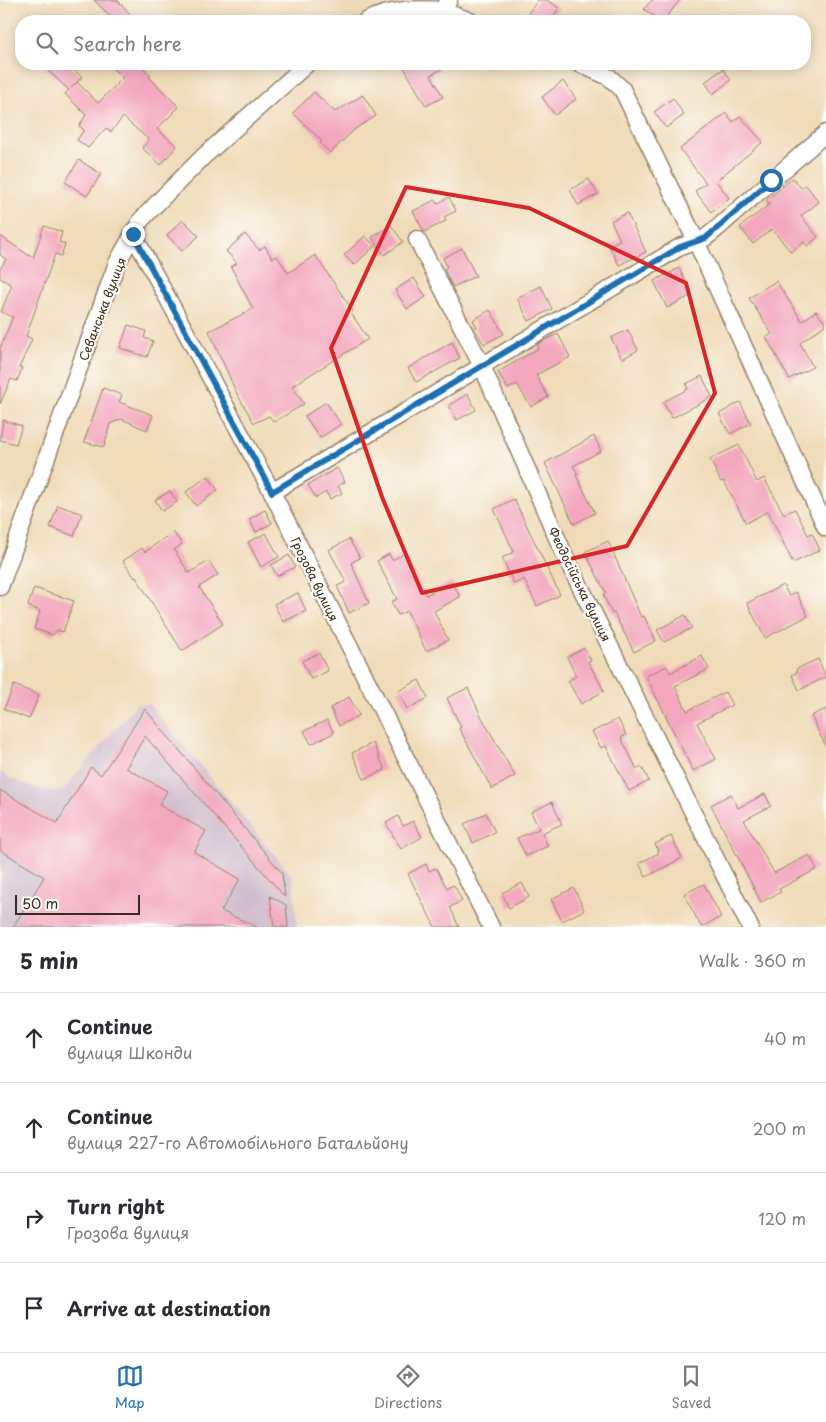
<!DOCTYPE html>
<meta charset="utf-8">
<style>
body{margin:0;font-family:"Playpen Sans",sans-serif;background:#f7f7f7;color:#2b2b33}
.scale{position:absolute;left:15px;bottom:12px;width:125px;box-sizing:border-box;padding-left:5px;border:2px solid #3b2a1e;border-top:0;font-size:14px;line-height:18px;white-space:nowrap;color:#3b2a1e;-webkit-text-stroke:4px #fdfcf7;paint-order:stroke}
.stop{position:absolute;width:15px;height:15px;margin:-11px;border:4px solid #1f6fb2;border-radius:50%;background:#fff}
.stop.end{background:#1f6fb2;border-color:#fff;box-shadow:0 1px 5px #0008}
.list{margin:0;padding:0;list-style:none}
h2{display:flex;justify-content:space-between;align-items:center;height:65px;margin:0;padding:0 20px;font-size:21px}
h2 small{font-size:16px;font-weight:400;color:#7c7c81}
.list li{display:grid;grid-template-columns:32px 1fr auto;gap:15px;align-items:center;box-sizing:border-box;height:90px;padding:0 20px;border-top:1px solid #e1e1e2}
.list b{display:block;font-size:19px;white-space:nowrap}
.list p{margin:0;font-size:16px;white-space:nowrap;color:#7c7c81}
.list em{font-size:16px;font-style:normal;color:#7c7c81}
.icon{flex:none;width:28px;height:28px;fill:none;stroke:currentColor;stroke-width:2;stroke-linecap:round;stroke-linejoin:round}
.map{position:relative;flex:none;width:826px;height:927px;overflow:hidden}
.search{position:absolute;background:#fff;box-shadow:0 2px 12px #0003;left:15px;right:15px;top:15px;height:55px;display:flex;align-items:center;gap:12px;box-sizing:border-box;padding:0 18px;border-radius:20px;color:#7c7c81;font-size:19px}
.sheet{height:425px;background:#fff}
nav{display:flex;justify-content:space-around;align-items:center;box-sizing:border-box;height:70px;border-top:1px solid #e1e1e2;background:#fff;font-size:14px;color:#7c7c81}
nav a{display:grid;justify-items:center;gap:2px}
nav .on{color:#1f6fb2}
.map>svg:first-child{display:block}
.industrial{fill:#d0bdce}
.building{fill:#f3a7be}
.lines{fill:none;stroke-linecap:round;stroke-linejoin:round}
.street-casing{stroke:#96826c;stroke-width:19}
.street{stroke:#fff;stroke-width:16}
.route{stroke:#1f6fb2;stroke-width:6}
.marked{fill:none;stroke:#d62828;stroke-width:4;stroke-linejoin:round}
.labels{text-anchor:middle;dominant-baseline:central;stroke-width:4.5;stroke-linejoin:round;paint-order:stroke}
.street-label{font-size:12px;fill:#3b2a1e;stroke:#fdfcf7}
</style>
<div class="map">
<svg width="826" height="927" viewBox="0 0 826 927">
<rect width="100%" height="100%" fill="#fdfcf7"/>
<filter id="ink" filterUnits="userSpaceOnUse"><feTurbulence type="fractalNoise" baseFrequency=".02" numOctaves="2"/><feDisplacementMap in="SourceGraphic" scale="10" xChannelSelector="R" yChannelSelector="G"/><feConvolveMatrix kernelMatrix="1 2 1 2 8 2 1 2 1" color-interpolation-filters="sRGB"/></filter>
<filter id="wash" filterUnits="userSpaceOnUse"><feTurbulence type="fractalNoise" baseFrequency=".0096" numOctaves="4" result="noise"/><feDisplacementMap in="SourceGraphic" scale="20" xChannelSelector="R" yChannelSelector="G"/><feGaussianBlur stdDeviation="1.12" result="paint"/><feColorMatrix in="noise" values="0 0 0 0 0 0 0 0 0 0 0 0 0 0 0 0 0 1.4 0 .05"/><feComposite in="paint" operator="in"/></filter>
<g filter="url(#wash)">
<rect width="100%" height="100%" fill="#f0dbb9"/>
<path class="industrial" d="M137,704h12l144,173 4,50h-297v-46l3,-8 -3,-2v-100l9,7 32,12 21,1z"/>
<g id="blocks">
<path class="building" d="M94,0h23l20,21h-22z
M538,0h9l12,8 -9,13h-16l-8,-5z
M652,0h28l-17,21h-3l-16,-12z
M41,64h27l14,13 -11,11 6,-6 21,21 25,-25 -15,-14h31l12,11 -2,2 30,30 -22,22 20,17 -16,19 -19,-17 7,-8 -26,-23 -12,15 -5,-4 -18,20 -11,-8 7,-10 -5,-4 7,-11 -21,-21 4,-4z
M402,64h48l-19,11 12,22 -17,9z
M723,69l8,11 -18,14 -8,-12z
M563,81l13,18 -21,16 -13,-18z
M314,92l21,20 28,-17 13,21 -21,13 -25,24 -10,-10 2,-2 -29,-28z
M673,98l11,17 -18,13 -12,-16z
M726,113l7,9 7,-6 23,26 -47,39 13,17 -18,14 -16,-21 11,-8 -26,-34z
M79,160l22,14 -14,22 -22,-14z
M793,178l8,10 5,-3 13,17 -18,14 17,21 -11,9 -3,-4 -13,10 -19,-23 -19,15 -13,-17 30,-23 -4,-4z
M589,179l9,15 -20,11 -8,-15z
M449,197l7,14 -12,6 2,4 -22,11 -11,-21 22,-11 2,4z
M627,213l19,39 -27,13 -10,-20 11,-5 -9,-19z
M183,220l16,16 -17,15 -15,-16z
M391,225l12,17 -19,13 -12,-18z
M44,226l18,6 -3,10 6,2 -4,12 -6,-2 -29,82 6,3 -13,29h3l-5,13 -6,-2 -11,25v-56l13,-31 -12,-5 11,-27 -12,-7v-9l6,-10 -6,-4v-19l33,22z
M245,234l14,16 6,-4 7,12 5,-2 11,17 27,-18 38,56 -2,2 17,26 -76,47 12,18 -30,18 -5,-6 -15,7 -17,-29 -28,-63 44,-22 -22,-42 6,-4 -11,-12z
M365,236l10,10 -21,19 -10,-10z
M462,248l14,28 -23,11 -9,-18 3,-2 -4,-9z
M679,268l13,27 -25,13 -13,-27z
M414,278l12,19 -19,12 -12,-19z
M776,281l26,40 14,-10 10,13 -26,19 13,24 -24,12 -23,-42 6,-3 -23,-36z
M541,286l11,23 -23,12 -12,-23z
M490,310l14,24 -20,10 -10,-16 3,-1 -4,-7z
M128,325l18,6 -2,7 9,3 -6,16 -27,-9z
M628,330l10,20 -16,9 -11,-21z
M558,334l12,23 -34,18 12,22 -17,10 -14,-23 -9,5 -10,-17 41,-24 -2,-4z
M452,342l8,16 -44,24 -8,-14z
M702,376l10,21 -40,21 -9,-16 25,-13 -2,-5z
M103,388l19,7 -3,7 34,13 -6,15 -26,-11 -11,5 -6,23 -20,-5z
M468,394l8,16 -19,10 -8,-15z
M326,402l15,22 -21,14 -15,-22z
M740,402l11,21 -21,11 -11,-20z
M3,420l19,6 -6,18 -16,-4z
M594,436l7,15 -28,15 5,8 -2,1 19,38 -21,11 -29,-61z
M739,445l18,37 7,-4 20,36 11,-5 13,26 4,-2 8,17 -27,13 -25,-52 -22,12 -22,-42 -3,1 -11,-23z
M337,468l8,14 -7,4 4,7 -12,6 -4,-7 -10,6 -8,-13z
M208,476l10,14 -22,16 -10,-14z
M170,491l7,11 -15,9 -7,-11z
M514,499l46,96 -23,11 -13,-27 -10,5 -12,-26 12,-6 -20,-43z
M58,505l24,9 -8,22 -24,-9z
M265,510l7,13 -16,9 -7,-13z
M173,532l9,12 -8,6 15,23 20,-12 9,14 -19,12 24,37 -41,27 -46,-74 -1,1 -12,-17 19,-13 3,4z
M266,533l13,24 -18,10 -13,-25z
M349,539l11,19 -9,5 18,40 -20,10 -12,-27 9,-4 -17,-32z
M608,541l33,76 3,-1 12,25 -22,11 -20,-39 -2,1 -9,-20 3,-1 -21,-41z
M389,554l3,6 12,-6 22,41 26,-14 8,16 -26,14 14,29 -22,11 -19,-40 -9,4 -7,-13 6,-3 -20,-38z
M289,555l6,12 -18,9 -6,-11z
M783,585l6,11 7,-4 12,24 -43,22 -18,-35z
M34,588l40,13 -11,31 -6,-2 -4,5 -19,-6 6,-18 -12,-5z
M298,593l8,18 -23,11 -9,-18z
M685,615l7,13 -28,14 -7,-12z
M584,648l7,12 -3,1 16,30 -23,13 -13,-23 8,-5 -9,-19z
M319,653l9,18 -17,8 -9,-18z
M702,656l7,13 -34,17 12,25 38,-19 7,13 -35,18 19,36 -23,12 -47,-95 21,-10 3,7z
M818,659l8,18 -27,13 -7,-15 5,-3 -1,-3z
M419,680l9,18 -21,11 -9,-18z
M14,685l25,10 -10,24 -25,-10z
M468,688l13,28 34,60 -23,13 -33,-61 2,-1 -14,-29z
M349,697l10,18 -20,11 -9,-18z
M145,709l137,164 3,24 -140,-161 -19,32 41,23 -8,14 47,26 -12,21 46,27 -19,32 36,16h-244l31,-50 -44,-27v-60l57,33 34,-56 10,8z
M826,709v38l-15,-31z
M618,719l8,16 -5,3 16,31 5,-2 7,14 -20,10 -23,-45 -5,2 -9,-16z
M327,720l7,13 -23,11 -7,-13z
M373,743l12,27 -21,9 -12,-26z
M731,794l7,14 27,-14 6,12 -27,14 30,53 35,-18 8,14 -38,20 2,3 -20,10 -50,-97z
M552,802l10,22 -20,9 6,13 -22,10 -9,-18 22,-9 -8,-17z
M486,813l9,19 -22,11 -9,-19z
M398,816l5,10 10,-5 9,16 -21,12 -15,-26z
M671,836l11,22 -36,19 -7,-14 20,-10 -4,-9z
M426,864l3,7 7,-3 11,20 7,-3 8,16 -12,6 9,20h-24l-27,-53z
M522,883l7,14 -20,11 -7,-15z
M704,884l17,33 -20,10 -17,-33z
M574,888l10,22 -22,11 -11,-22z
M270,896l16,9 2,22h-14z"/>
</g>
</g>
<g filter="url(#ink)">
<use href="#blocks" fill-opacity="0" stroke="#96826c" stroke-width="1"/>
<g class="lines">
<g class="street-casing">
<path id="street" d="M442,10l28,11
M366,21c25,-12 48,-13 76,-11l7,-10
M580,64l29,13 13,12 74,152 130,287
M133,234l139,258 219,435
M417,239l65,127 82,188 186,373
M272,492l408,-245 25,-9 9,-7 112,-98
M0,587l117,-324 24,-43 23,-24 40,-40 103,-92"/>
</g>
<use href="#street" class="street"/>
</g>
</g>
<g class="lines" filter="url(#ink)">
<path class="route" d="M133,234l139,258 408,-245 26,-9 65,-58"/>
</g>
<path class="marked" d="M406,187l123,21 157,75 29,110 -88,153 -205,47 -40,-96 -51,-149z"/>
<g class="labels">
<g class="street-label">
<text transform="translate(102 309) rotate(-69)">Севанська вулиця</text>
<text transform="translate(315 579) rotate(64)">Грозова вулиця</text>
<text transform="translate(580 584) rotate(64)">Феодосійська вулиця</text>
</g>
</g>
</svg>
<div class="scale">50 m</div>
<div class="stop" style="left:771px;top:180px"></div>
<div class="stop end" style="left:133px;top:234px"></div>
<div class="search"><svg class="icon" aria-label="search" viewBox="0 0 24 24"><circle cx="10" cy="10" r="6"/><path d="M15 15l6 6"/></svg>Search here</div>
</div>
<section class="sheet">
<h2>5 min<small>Walk · 360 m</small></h2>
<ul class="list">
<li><svg class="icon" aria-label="ahead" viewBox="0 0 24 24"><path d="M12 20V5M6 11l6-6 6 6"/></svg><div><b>Continue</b><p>вулиця Шконди</p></div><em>40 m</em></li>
<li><svg class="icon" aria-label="ahead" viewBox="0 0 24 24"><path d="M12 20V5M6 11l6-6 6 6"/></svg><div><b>Continue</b><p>вулиця 227-го Автомобільного Батальйону</p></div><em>200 m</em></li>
<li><svg class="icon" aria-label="right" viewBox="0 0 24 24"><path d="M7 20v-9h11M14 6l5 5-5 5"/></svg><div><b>Turn right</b><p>Грозова вулиця</p></div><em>120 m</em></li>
<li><svg class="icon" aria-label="arrive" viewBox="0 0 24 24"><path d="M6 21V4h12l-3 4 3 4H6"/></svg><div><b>Arrive at destination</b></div></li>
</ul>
</section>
<nav>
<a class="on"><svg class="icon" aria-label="map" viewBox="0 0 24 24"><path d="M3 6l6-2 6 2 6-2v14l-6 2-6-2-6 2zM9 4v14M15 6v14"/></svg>Map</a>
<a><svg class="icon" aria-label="directions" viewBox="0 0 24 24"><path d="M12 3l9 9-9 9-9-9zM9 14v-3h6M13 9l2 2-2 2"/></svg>Directions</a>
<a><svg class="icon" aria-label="saved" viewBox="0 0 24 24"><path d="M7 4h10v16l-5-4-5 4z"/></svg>Saved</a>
</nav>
